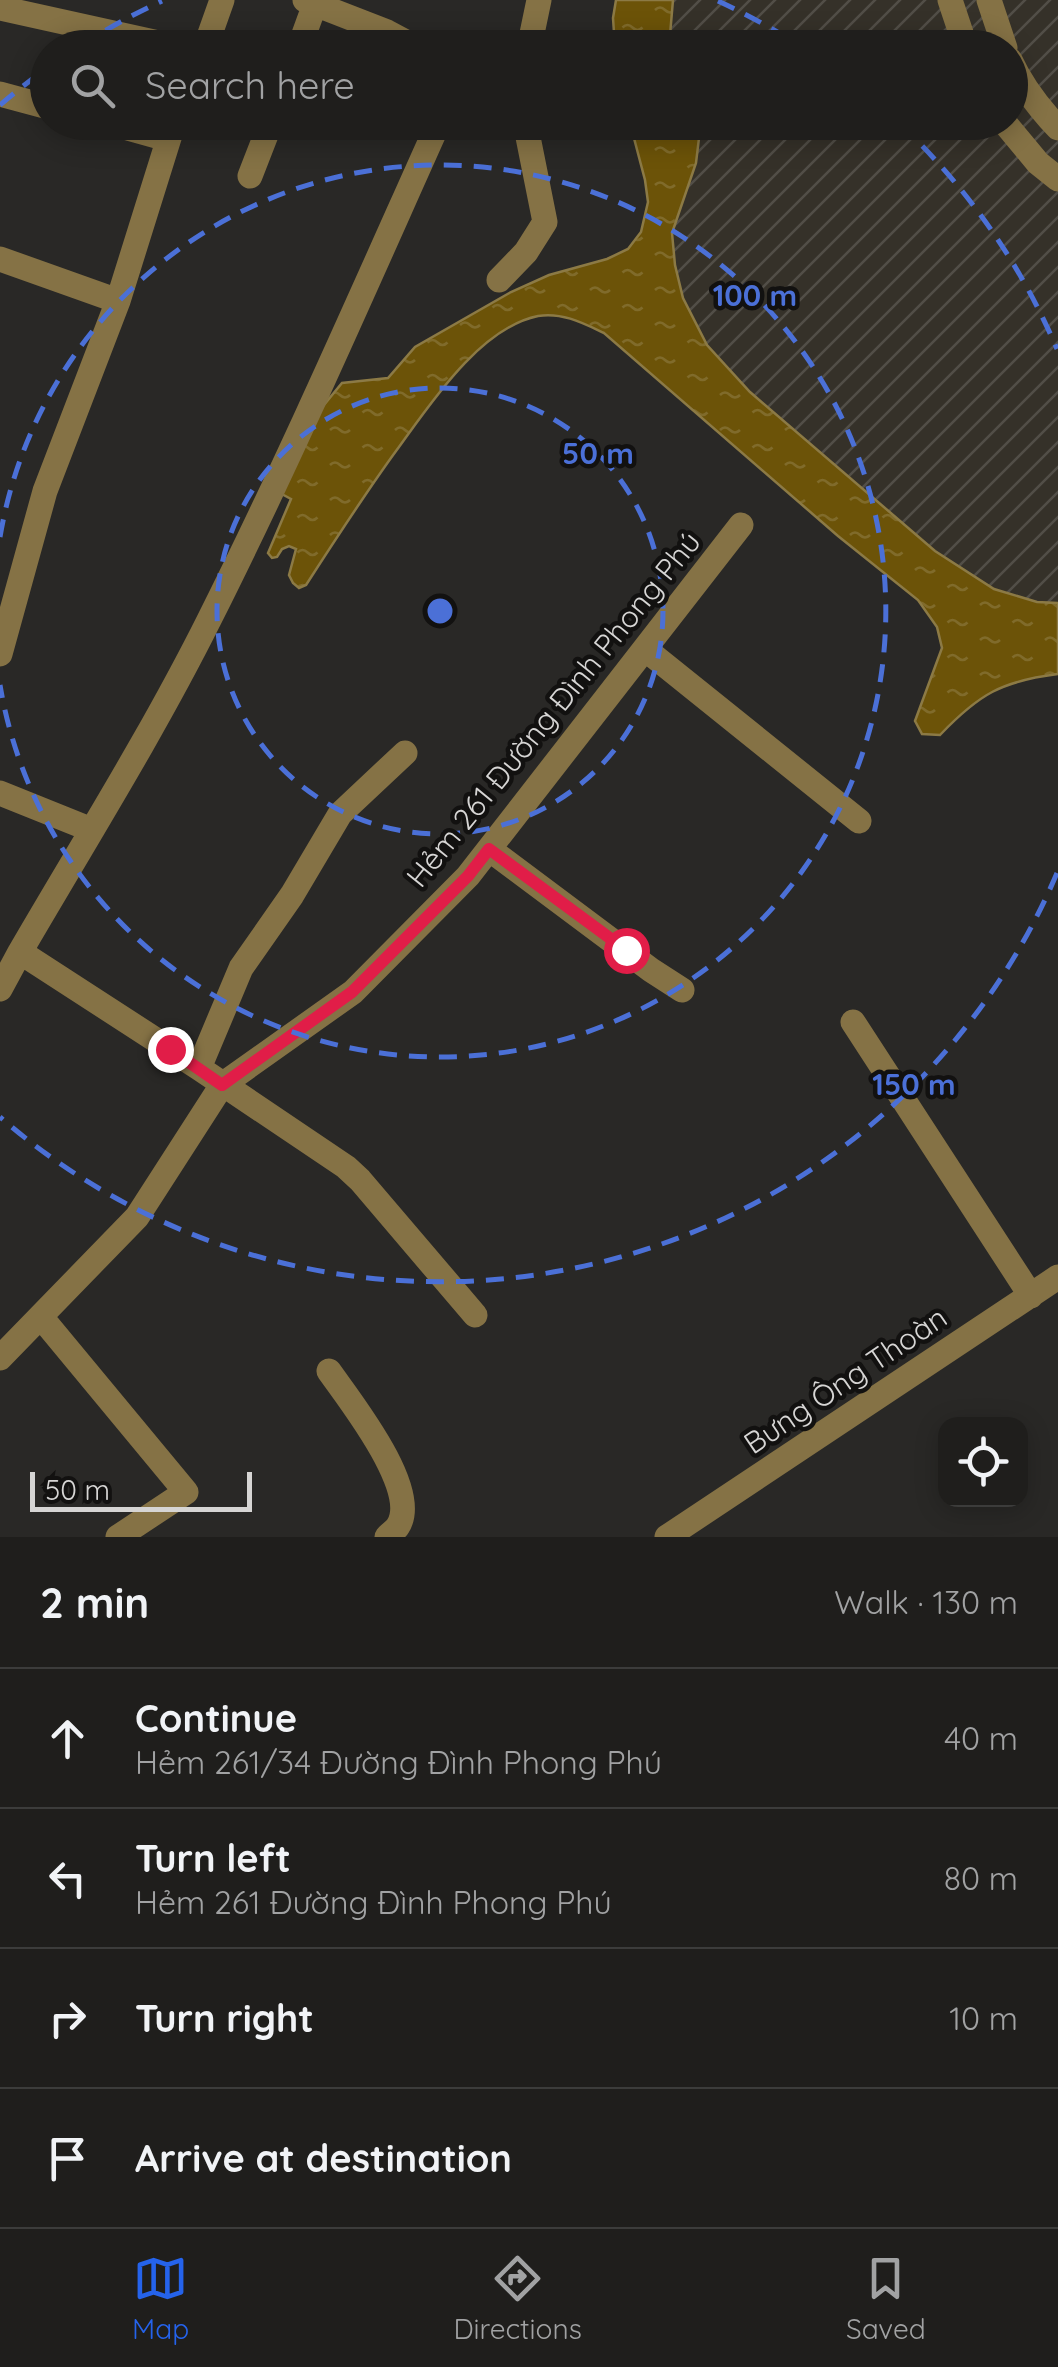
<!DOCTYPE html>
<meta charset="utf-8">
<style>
body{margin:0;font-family:Quicksand,sans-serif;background:#2c2b29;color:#f1f3f6}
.controls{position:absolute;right:30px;bottom:30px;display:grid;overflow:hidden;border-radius:20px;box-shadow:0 5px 25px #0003}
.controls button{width:90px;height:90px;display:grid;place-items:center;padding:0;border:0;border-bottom:2px solid #3c3c3b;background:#1f1e1c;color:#f1f3f6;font:50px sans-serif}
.scale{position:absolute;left:30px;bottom:25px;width:222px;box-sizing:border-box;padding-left:10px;border:5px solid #d6d5d4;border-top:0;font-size:28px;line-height:35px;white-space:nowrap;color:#d6d5d4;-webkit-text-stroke:8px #121110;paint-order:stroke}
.stop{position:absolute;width:30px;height:30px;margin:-22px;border:8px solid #e11d48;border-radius:50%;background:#fff}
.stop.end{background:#e11d48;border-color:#fff;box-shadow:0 2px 10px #0008}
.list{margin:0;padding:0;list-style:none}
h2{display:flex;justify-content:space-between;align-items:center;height:130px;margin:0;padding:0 40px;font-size:42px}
h2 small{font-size:32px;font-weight:400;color:#a1a2a3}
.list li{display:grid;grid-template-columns:65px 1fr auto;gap:30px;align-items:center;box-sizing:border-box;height:140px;padding:0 40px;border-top:2px solid #3c3c3b}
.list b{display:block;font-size:38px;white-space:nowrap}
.list p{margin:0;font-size:32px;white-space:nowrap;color:#a1a2a3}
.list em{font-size:32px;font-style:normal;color:#a1a2a3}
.icon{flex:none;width:55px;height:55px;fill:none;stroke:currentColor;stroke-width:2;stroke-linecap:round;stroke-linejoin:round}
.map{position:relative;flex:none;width:1058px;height:1537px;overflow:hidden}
.search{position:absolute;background:#1f1e1c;box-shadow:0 5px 25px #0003;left:30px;right:30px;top:30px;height:110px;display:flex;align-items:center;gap:25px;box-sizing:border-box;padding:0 35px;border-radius:55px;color:#a1a2a3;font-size:38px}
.sheet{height:690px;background:#1f1e1c}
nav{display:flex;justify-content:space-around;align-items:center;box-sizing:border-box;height:140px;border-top:2px solid #3c3c3b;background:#1f1e1c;font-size:28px;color:#a1a2a3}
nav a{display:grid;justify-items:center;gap:5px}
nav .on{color:#2563eb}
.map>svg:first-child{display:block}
.industrial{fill:url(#industrial-furrows)}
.water{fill:url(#water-ripples);stroke:#8c7a45;stroke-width:2.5}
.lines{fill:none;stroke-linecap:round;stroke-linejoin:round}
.minor{stroke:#857245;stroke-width:25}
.route{stroke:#e11d48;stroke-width:12}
.ring{fill:none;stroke:#4b70d7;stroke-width:5;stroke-dasharray:18 12}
.labels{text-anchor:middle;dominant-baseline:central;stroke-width:9;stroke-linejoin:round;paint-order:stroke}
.street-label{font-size:30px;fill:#d6d5d4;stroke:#121110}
.centre{fill:#4b70d7;stroke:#121110;stroke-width:5}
.ring-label{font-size:30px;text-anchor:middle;font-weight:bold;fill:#4b70d7;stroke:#121110;stroke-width:9;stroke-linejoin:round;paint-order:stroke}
</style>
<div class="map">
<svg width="1058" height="1537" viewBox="0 0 1058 1537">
<defs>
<pattern id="industrial-furrows" width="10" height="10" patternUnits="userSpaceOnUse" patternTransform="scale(2.5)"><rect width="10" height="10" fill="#353129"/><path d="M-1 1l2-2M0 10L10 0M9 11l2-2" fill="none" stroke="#524e47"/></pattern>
<pattern id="water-ripples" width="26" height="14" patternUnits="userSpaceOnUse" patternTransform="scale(2.5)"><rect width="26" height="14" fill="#6c5308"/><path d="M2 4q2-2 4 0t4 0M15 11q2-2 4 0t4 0" fill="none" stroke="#806b2b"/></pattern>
</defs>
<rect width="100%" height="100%" fill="#292826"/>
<path class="industrial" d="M673,0h385v603l-21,-1 -43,-13 -59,-38 -185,-159 -43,-47 -24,-47 -8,-33 -3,-32 27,-95 -3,-15 314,-1v-74h-337l-3,-13z"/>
<path class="water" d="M616,0h57l-3,35 3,12h-58l-2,-29z
M630,123h66l3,15 -3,25 -24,70 3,32 8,33 24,47 43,47 185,159 59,38 43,13 21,1v71c-56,7 -79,20 -118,61l-18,-1 -7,-13 27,-73 -5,-21 -19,-27 -80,-64 -234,-203c-21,-10 -42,-21 -66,-17 -59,12 -109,90 -142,135 -32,44 -61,89 -90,134l-7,3 -6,-5 -4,-8 7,-26 -7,-3 -7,3 -5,8 -5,1 -4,-5 23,-54 -13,-7 41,-81 23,-28 46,-5 27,-31 96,-55 38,-17 58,-16 21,-10 13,-17 7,-30 -3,-22z"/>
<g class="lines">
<path class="minor" d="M305,0l82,32 30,16
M950,0l16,48
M989,0l16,48
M0,8l181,40
M205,48l17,-48
M299,48l16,-44
M529,48l10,-48
M1010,60c12,26 28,47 48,68
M0,94l48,13
M106,122l61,17
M439,122c-75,167 -148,335 -230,498 -57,114 -125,222 -189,332l179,116 147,99 14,13 115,135
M1004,122l34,41 20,16
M250,176l21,-54
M0,259l118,42
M499,280l27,-28 19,-30 -20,-100
M645,649l214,172
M0,654l45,-163 73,-190 56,-179
M0,793l92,37
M489,849l162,121 31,20
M0,989l20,-37
M853,1022l178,274
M199,1068l42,-100 51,-73 48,-81 65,-61
M41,1317l145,175 -68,45
M0,1358l137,-141 85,-132 131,-93 115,-116 273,-351
M329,1371c21,30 92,119 69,155 -3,5 -8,7 -11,11
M667,1537l391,-260"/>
</g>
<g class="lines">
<path class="route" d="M170,1049l52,36 130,-93 116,-116 21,-27 137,101"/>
</g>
<g class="ring">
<circle cx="440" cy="611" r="223"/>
<path d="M0 537A446 446 0 1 1 0 685"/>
<path d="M1057 873A670 670 0 0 1 0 1117M0 105A670 670 0 0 1 46 69M80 46A670 670 0 0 1 162 1M718 1A670 670 0 0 1 800 46M901 125A670 670 0 0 1 1057 349"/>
</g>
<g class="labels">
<g class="street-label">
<text transform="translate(553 709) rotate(-51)">Hẻm 261 Đường Đình Phong Phú</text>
<text transform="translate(845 1380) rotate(-34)">Bưng Ông Thoàn</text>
</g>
</g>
<circle cx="440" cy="611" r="15" class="centre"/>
<g class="ring-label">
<text x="755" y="306">100 m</text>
<text x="598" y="464">50 m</text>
<text x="914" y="1095">150 m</text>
</g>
</svg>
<div class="controls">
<button><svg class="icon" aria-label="locate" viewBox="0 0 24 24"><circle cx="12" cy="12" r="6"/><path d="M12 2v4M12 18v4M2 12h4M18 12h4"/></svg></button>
</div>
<div class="scale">50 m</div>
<div class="stop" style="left:626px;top:950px"></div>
<div class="stop end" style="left:170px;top:1049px"></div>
<div class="search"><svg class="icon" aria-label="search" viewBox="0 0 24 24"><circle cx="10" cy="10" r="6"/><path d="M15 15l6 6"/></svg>Search here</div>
</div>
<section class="sheet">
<h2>2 min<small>Walk · 130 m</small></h2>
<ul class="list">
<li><svg class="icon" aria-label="ahead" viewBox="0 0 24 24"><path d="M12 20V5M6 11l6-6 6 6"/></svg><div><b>Continue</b><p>Hẻm 261/34 Đường Đình Phong Phú</p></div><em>40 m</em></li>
<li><svg class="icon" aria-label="left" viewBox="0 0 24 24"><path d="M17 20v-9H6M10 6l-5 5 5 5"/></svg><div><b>Turn left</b><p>Hẻm 261 Đường Đình Phong Phú</p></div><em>80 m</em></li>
<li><svg class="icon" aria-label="right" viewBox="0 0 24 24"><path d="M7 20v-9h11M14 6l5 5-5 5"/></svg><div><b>Turn right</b></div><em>10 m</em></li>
<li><svg class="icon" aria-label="arrive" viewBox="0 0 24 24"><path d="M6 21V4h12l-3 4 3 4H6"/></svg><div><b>Arrive at destination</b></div></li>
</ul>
</section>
<nav>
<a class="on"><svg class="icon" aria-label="map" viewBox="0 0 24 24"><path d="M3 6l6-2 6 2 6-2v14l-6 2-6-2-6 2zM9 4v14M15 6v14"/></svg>Map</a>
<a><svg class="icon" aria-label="directions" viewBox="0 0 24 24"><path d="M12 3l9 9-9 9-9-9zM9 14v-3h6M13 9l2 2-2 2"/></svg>Directions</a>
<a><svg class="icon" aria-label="saved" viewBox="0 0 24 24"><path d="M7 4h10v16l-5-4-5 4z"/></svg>Saved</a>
</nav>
